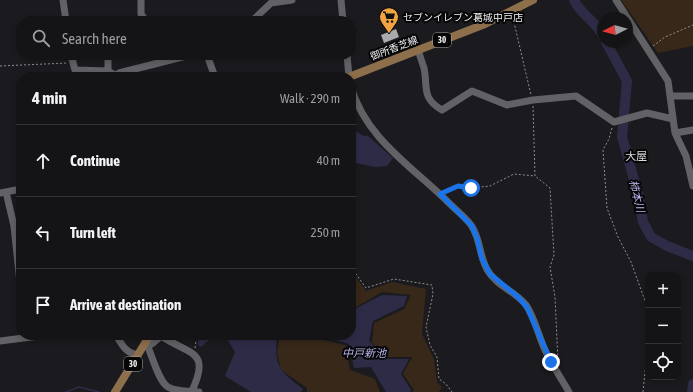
<!DOCTYPE html>
<meta charset="utf-8">
<style>
body{margin:0;font-family:"Asap Condensed","Noto Sans JP",sans-serif;background:#212124;color:#f1f3f6}
.controls{position:absolute;right:12px;bottom:12px;display:grid;overflow:hidden;border-radius:8px;box-shadow:0 2px 6px #0003}
.controls button{width:36px;height:36px;display:grid;place-items:center;padding:0;border:0;border-bottom:1px solid #333336;background:#141417;color:#f1f3f6;font:20px sans-serif}
.compass{position:absolute;left:597px;top:12px;width:36px;height:36px;border-radius:50%;background:#141417;box-shadow:0 2px 6px #0003;rotate:264deg}
.stop{position:absolute;width:12px;height:12px;margin:-9px;border:3px solid #1a73e8;border-radius:50%;background:#fff}
.stop.end{background:#1a73e8;border-color:#fff;box-shadow:0 1px 4px #0008}
.list{margin:0;padding:0;list-style:none}
h2{display:flex;justify-content:space-between;align-items:center;height:52px;margin:0;padding:0 16px;font-size:17px}
h2 small{font-size:13px;font-weight:400;color:#9d9ea1}
.list li{display:grid;grid-template-columns:26px 1fr auto;gap:12px;align-items:center;box-sizing:border-box;height:72px;padding:0 16px;border-top:1px solid #333336}
.list b{display:block;font-size:15px;white-space:nowrap}
.list em{font-size:13px;font-style:normal;color:#9d9ea1}
.icon{flex:none;width:22px;height:22px;fill:none;stroke:currentColor;stroke-width:2;stroke-linecap:round;stroke-linejoin:round}
.map{position:relative;flex:none;width:693px;height:392px;overflow:hidden}
.search{position:absolute;background:#141417;box-shadow:0 2px 6px #0003;left:16px;top:16px;width:340px;height:44px;display:flex;align-items:center;gap:10px;box-sizing:border-box;padding:0 14px;border-radius:16px;color:#9d9ea1;font-size:15px}
.panel{position:absolute;background:#141417;box-shadow:0 2px 6px #0003;left:16px;top:72px;width:340px;height:268px;border-radius:16px}
.map>svg:first-child{display:block}
.green{fill:#372819}
.water{fill:#2e2b47}
.lines{fill:none;stroke-linecap:round;stroke-linejoin:round}
.stream{stroke:#2e2b47;stroke-width:1.5}
.river{stroke:#2e2b47;stroke-width:10}
.building{fill:#a9a9ae}
.path{stroke:#8f8f92;stroke-width:1;stroke-dasharray:2 2;stroke-linecap:butt}
.minor{stroke:#626266;stroke-width:7}
.major{stroke:#8e6f4c;stroke-width:8}
.route{stroke:#1a73e8;stroke-width:5}
.labels{text-anchor:middle;dominant-baseline:central;stroke-width:4;stroke-linejoin:round;paint-order:stroke}
.shield{fill:#060607;stroke:#a9a9ab;stroke-width:1}
.shield-label{font-size:9px;font-weight:bold;fill:#efeff1}
.poi-label{font-size:10px;fill:#efeff1;stroke:#060607;text-anchor:start}
.street-label{font-size:10px;fill:#efeff1;stroke:#060607}
.neighbourhood-label{font-size:11px;fill:#dadadf;stroke:#060607}
.water-label{font-size:11px;font-style:italic;fill:#bab6ef;stroke:#060607}
</style>
<div class="map">
<svg width="693" height="392" viewBox="0 0 693 392">
<rect width="100%" height="100%" fill="#1b1b1f"/>
<path class="green" d="M621,0h72v46l-35,7z
M351,270l15,21 26,-9 34,7 -4,45 12,25 3,23 5,5 -3,5h-27l2,-2 -11,-16 9,-17h-25l-15,-14 2,-20 30,-14 7,-14 -29,-3 -29,17 -2,-1z
M310,337l35,8 5,25 25,9 5,13h-73v-4l-26,-18 -4,-17 2,-14z"/>
<path class="water" d="M351,129l13,7h4l25,22 -6,8 -12,1 -24,-5z
M382,295l25,1 -3,10 -31,15 -4,20 18,18h22l-8,15 10,16 -1,2h-24l-15,-25 -17,1 -5,-24 -29,-9h31v-24z
M199,335h89l-11,2c-3,31 3,34 26,52l-2,3h-50l-26,-16 10,-24 -9,-15 -17,3 -8,7 -3,-2z"/>
<g class="lines">
<path class="stream" d="M66,392l13,-5 20,5"/>
<path class="river" d="M574,0c6,14 22,21 29,36
M606,42l21,39 -5,56 16,57 5,28 8,15 16,9 26,10
M692,392l1,-8"/>
</g>
<path class="building" d="M396,29l3,8 -15,6 -3,-8z"/>
<g class="lines">
<path class="path" d="M513,18l18,77
M653,46l12,-9 28,-12
M0,66l67,-3
M533,106l2,70 15,12 4,67 -4,12 5,30 3,64
M612,128l-3,11 -6,11 4,58 11,29 13,25 17,47
M447,191l11,-5 13,2 19,-2 24,-12 21,2
M351,267l15,21 28,-9 38,6 1,9 -7,33 4,18 7,12 2,22 7,5 6,8
M195,348l2,-13
M643,392l5,-50"/>
<path class="minor" d="M63,0l3,21
M141,0v14l5,7
M341,0l2,21
M616,0l52,81 7,52 11,23 7,30
M252,21l19,-18 21,-3
M418,50c2,6 4,12 6,18 4,19 -3,30 18,42l30,-19 35,14 26,-5 43,-4 38,26 33,-9 26,6
M71,55l4,15 33,1 7,4
M108,55v16
M207,55l8,22
M347,55l2,22
M114,77l5,-4 71,-18
M351,87c15,52 62,80 99,117 7,7 15,13 21,21 10,14 8,32 17,46 9,15 27,20 38,34 9,13 12,30 19,45 7,15 16,28 24,42
M670,96h23
M675,133l18,-3
M6,192l8,34 7,66
M0,193l21,-4
M116,335c6,10 10,18 22,20
M0,341l47,-6
M146,343l6,1 9,-8c29,19 50,14 31,55
M146,343c6,11 12,38 22,44 8,5 22,4 31,5"/>
<path class="major" d="M349,77l136,-53 48,-24
M115,392l35,-57"/>
</g>
<g class="lines">
<path class="route" d="M471,188l-13,-2 -18,8 32,32 5,12 5,21 8,15 28,23 9,10 24,55"/>
</g>
<defs>
<g id="supermarket-pin" transform="scale(1)"><path d="M0 17L-7.5 6A9.5 9.5 0 1 1 7.5 6Z" fill="#f3a442" stroke="#060607"/><path d="M-6-5.5h2.5l.6 2H6L4.5 2H-2.5L-4.4-4H-6ZM-1.5 3.2a1.3 1.3 0 1 0 .1 0ZM3 3.2a1.3 1.3 0 1 0 .1 0Z" fill="#111"/></g>
</defs>
<g fill-rule="evenodd">
<use href="#supermarket-pin" x="389" y="17"/>
</g>
<g class="labels">
<g class="shield">
<rect x="433" y="33" width="18" height="14" rx="3"/>
<rect x="124" y="357" width="18" height="14" rx="3"/>
</g>
<g class="shield-label">
<text x="442" y="40">30</text>
<text x="133" y="364">30</text>
</g>
<g class="poi-label">
<text x="403" y="17">セブンイレブン葛城中戸店</text>
</g>
<g class="street-label">
<text transform="translate(394 48) rotate(-21)">御所香芝線</text>
</g>
<g class="neighbourhood-label">
<text x="636" y="156">大屋</text>
</g>
<g class="water-label">
<text transform="translate(637 196) rotate(76)">柿本川</text>
<text x="364" y="353">中戸新池</text>
</g>
</g>
</svg>
<div class="controls">
<button>+</button>
<button>−</button>
<button><svg class="icon" aria-label="locate" viewBox="0 0 24 24"><circle cx="12" cy="12" r="6"/><path d="M12 2v4M12 18v4M2 12h4M18 12h4"/></svg></button>
</div>
<svg class="compass" viewBox="-18 -18 36 36"><path d="M0-13l5 13h-10z" fill="#e53935"/><path d="M0 13l5-13h-10z" fill="#9d9ea1"/></svg>
<div class="stop" style="left:471px;top:188px"></div>
<div class="stop end" style="left:551px;top:362px"></div>
<div class="search"><svg class="icon" aria-label="search" viewBox="0 0 24 24"><circle cx="10" cy="10" r="6"/><path d="M15 15l6 6"/></svg>Search here</div>
<section class="panel">
<h2>4 min<small>Walk · 290 m</small></h2>
<ul class="list">
<li><svg class="icon" aria-label="ahead" viewBox="0 0 24 24"><path d="M12 20V5M6 11l6-6 6 6"/></svg><div><b>Continue</b></div><em>40 m</em></li>
<li><svg class="icon" aria-label="left" viewBox="0 0 24 24"><path d="M17 20v-9H6M10 6l-5 5 5 5"/></svg><div><b>Turn left</b></div><em>250 m</em></li>
<li><svg class="icon" aria-label="arrive" viewBox="0 0 24 24"><path d="M6 21V4h12l-3 4 3 4H6"/></svg><div><b>Arrive at destination</b></div></li>
</ul>
</section>
</div>
